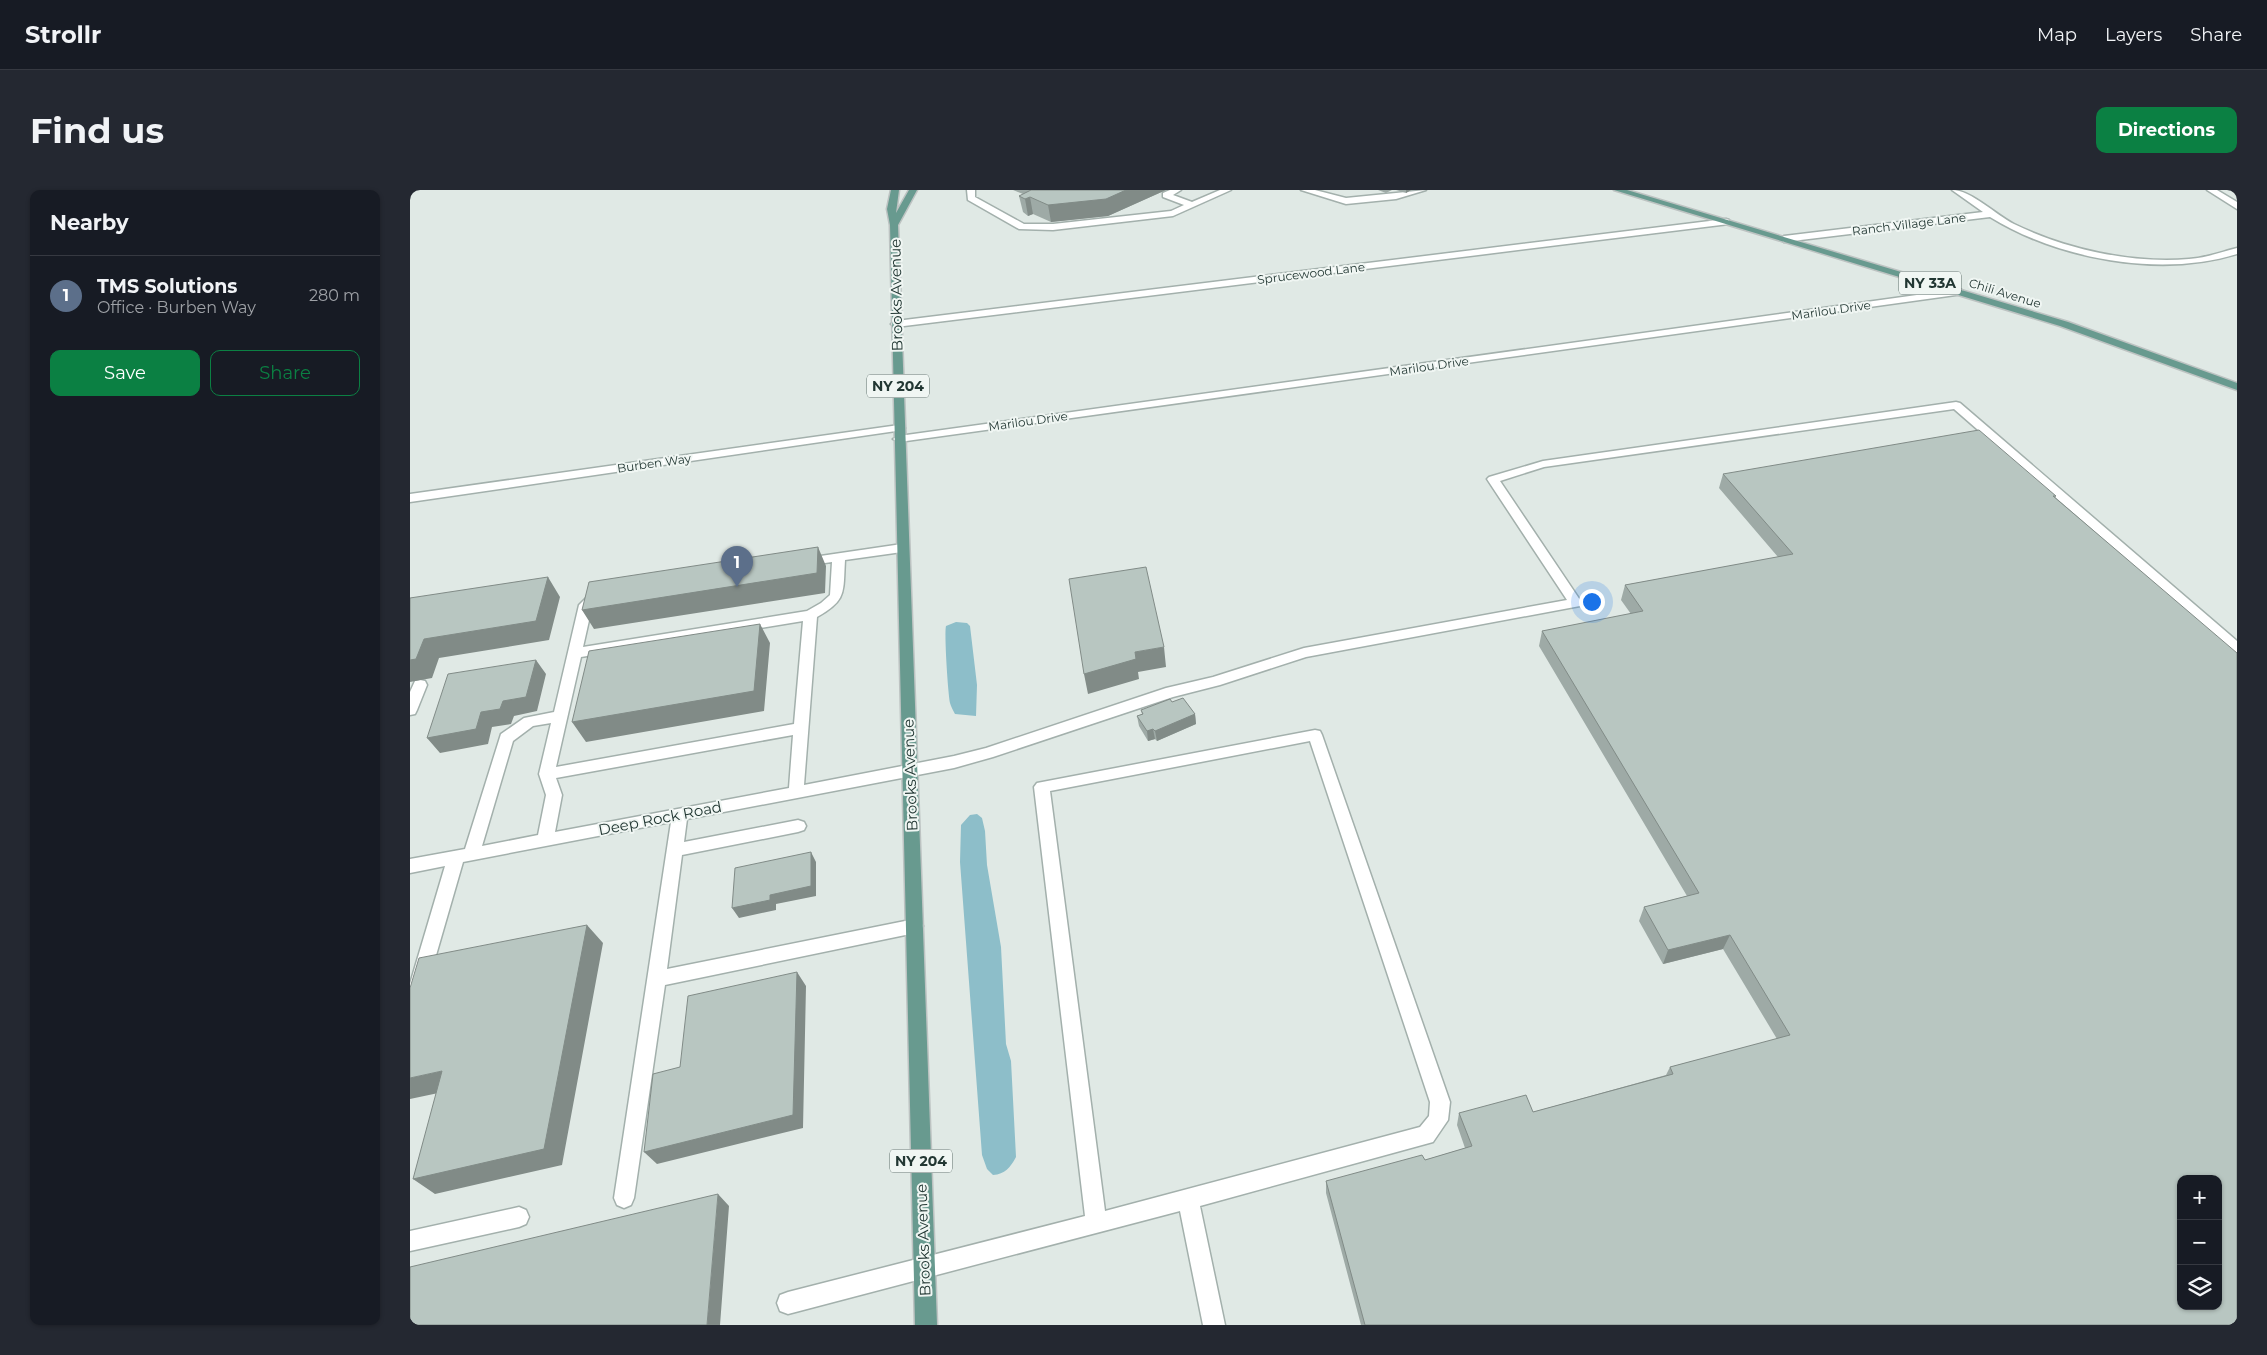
<!DOCTYPE html>
<meta charset="utf-8">
<style>
body{margin:0;font-family:Montserrat,sans-serif;background:#242831;color:#f1f3f6}
.controls{position:absolute;right:15px;bottom:15px;display:grid;overflow:hidden;border-radius:10px;box-shadow:0 1px 4px #0004}
.controls button{width:45px;height:45px;display:grid;place-items:center;padding:0;border:0;border-bottom:1px solid #363941;background:#171b24;color:#f1f3f6;font:25px sans-serif}
.you{position:absolute;left:1181px;top:411px;width:18px;height:18px;margin:-12px;border:4px solid #fff;border-radius:50%;background:#1a73e8;box-shadow:0 0 0 8px #1a73e833}
.badge{display:grid;place-items:center;width:32px;height:32px;border-radius:50%;background:#0b8043;color:#fff;font-size:16px;font-weight:700}
.pin{position:absolute;translate:-50% -41px;filter:drop-shadow(0 1px 2px #0008)}
.pin::after{content:'';position:absolute;top:26px;width:18px;height:15px;background:inherit;clip-path:polygon(0 0,100% 0,50% 100%)}
.list{margin:0;padding:0;list-style:none}
h2{display:flex;justify-content:space-between;align-items:center;height:65px;margin:0;padding:0 20px;font-size:21px}
h2 small{font-size:16px;font-weight:400;color:#9ea1a6}
.list li{display:grid;grid-template-columns:32px 1fr auto;gap:15px;align-items:center;box-sizing:border-box;height:80px;padding:0 20px;border-top:1px solid #363941}
.list b{display:block;font-size:19px;white-space:nowrap}
.list p{margin:0;font-size:16px;white-space:nowrap;color:#9ea1a6}
.list em{font-size:16px;font-style:normal;color:#9ea1a6}
.actions{display:flex;gap:10px;padding:15px 20px}
.actions a{flex:1;padding:11px 0;border:1px solid #0b8043;border-radius:10px;text-align:center;font-size:18px;color:#0b8043}
.actions .main{background:#0b8043;color:#fff}
.icon{flex:none;width:28px;height:28px;fill:none;stroke:currentColor;stroke-width:2;stroke-linecap:round;stroke-linejoin:round}
.map{position:relative;flex:none;width:1827px;height:1135px;overflow:hidden;border-radius:10px}
header{display:flex;align-items:center;gap:30px;box-sizing:border-box;height:70px;padding:0 25px;background:#171b24;border-bottom:1px solid #363941}
header strong{font-size:24px}
nav{display:flex;gap:28px;margin-inline-start:auto;font-size:18px}
.intro{display:flex;align-items:center;justify-content:space-between;box-sizing:border-box;height:120px;padding:0 30px}
h1{margin:0;font-size:35px}
.button{padding:12px 22px;border-radius:10px;background:#0b8043;color:#fff;font-size:18px;font-weight:700}
main{display:flex;gap:30px;padding:0 30px}
aside{flex:1;background:#171b24;border-radius:10px;box-shadow:0 1px 4px #0004}
.map>svg:first-child{display:block}
.water{fill:#8dbec9}
.lines{fill:none;stroke-linecap:round;stroke-linejoin:round}
.minor-casing{stroke:#a3b0ac;stroke-width:3}
.major-casing{stroke:#bdc3c2;stroke-width:3}
.minor{fill:#fff;fill-rule:evenodd}
.major{fill:#689a8f;fill-rule:evenodd}
.wall{fill:#9eaaa6}
.shaded-wall{fill:#818b87}
.building{fill:#b8c6c1;stroke:#818b87;fill-rule:evenodd}
.labels{text-anchor:middle;dominant-baseline:central;stroke-width:4;stroke-linejoin:round;paint-order:stroke}
.far-street-label{font-size:12px;fill:#223733;stroke:#f0f6f3}
.shield{fill:#f0f6f3;stroke:#60706d;stroke-width:1}
.shield-label{font-size:14px;font-weight:bold;fill:#223733}
.street-label{font-size:15px;fill:#223733;stroke:#f0f6f3}
</style>
<header>
<strong>Strollr</strong>
<nav><a>Map</a><a>Layers</a><a>Share</a></nav>
</header>
<div class="intro"><h1>Find us</h1><a class="button">Directions</a></div>
<main>
<aside>
<h2>Nearby<small></small></h2>
<ul class="list">
<li><span class="badge" style="background:#5c6f8a">1</span><div><b>TMS Solutions</b><p>Office · Burben Way</p></div><em>280 m</em></li>
</ul>
<div class="actions"><a class="main">Save</a><a>Share</a></div>
</aside>
<div class="map">
<svg width="1827" height="1135" viewBox="0 0 1827 1135">
<rect width="100%" height="100%" fill="#e0e9e5"/>
<path class="water" d="M546,432l11,1 3,3 7,59 -1,31 -21,-2c-2,-4 -4,-7 -5,-11 -2,-10 -6,-70 -4,-77z
M567,624l5,4 3,13 2,34 14,82 5,97 5,17 5,96c-6,11 -11,17 -23,18l-6,-6 -5,-14 -22,-293 1,-37 9,-10z"/>
<g class="lines">
<g class="minor-casing">
<path id="minor" d="M557,0h8v7l49,27h29l118,-13 13,-6 -21,-8v-4l7,-3h11l-8,5 19,7 28,-12h11l-58,26 -120,14 -34,-1 -51,-29z
M891,0h14l31,8 80,-8 -30,9 -50,5z
M1542,0c19,0 44,25 62,34 51,25 118,40 175,35 17,-1 32,-7 48,-11v6c-77,24 -179,5 -247,-37l-206,25 -4,-3 4,-3 199,-24z
M1797,0h10l20,12v7z
M1316,29l3,1v4l-833,103 -5,-3 5,-3z
M1550,99l5,3 -2,2 -1064,148 -6,-3 6,-3z
M1546,212l4,1 277,238v12l-5,-2 -278,-242 -410,58 -44,14 80,119 2,3 -2,3 -274,51 -86,28 -47,12 -180,60 -39,11 -267,51 -3,23 114,-22 6,2 2,4 -2,4 -6,2 -116,23 -15,114 248,-50 6,2 2,5 -2,5 -6,2 -250,52 -31,213 -3,7 -7,3 -7,-3 -3,-7 57,-376 -208,40 -44,152 -3,6 -6,2v-38l35,-118 -35,7v-14l55,-10 36,-115 23,-16 30,-6 25,-107 11,-11 5,-1 7,4 -10,10 -9,40 224,-36 14,-8 9,-8 2,-33 -28,4 -4,-1 -2,-3 2,-3 102,-15 4,1 2,3 -6,4 -57,8c-2,33 2,40 -28,57l-13,168 150,-29 32,-8 180,-60 47,-11 91,-29 263,-48 -80,-121 2,-2 54,-16zM393,431l-9,103 -238,43 25,-110zM141,533l-12,51 7,21 -8,40 -56,11 31,-105 20,-15zM383,545l-4,53 -234,44 7,-37 -6,-17z
M489,235l6,3 -2,2 -493,72v-8z
M10,490l5,1 2,4 -10,25 -2,4 -5,1v-23l5,-11z
M905,540l5,1 2,4 128,367 -2,18 -15,22 -233,64 25,119h-22l-23,-114 -392,103 -8,-3 -3,-8 3,-8 8,-3 297,-76 -51,-429 3,-4zM900,551l120,361 -1,14 -9,11 -315,84 -55,-420z
M109,1017l7,3 3,7 -3,7 -7,3 -109,24v-20z"/>
</g>
<g class="major-casing">
<path id="major" d="M481,0h8l-3,23 13,-23h8l-19,35 39,1100h-22l-25,-1100 -3,-16z
M1204,0h13l441,132 169,61v7l-177,-64z"/>
</g>
<use href="#minor" class="minor"/>
<use href="#major" class="major"/>
</g>
<path class="wall" d="M603,0h153l-58,26 -57,6 -18,-8 -5,2 -5,-4 -4,-16 4,-2z
M968,0h14l-6,3z
M986,0h15l-5,3z
M1313,284l333,22 -1,2 182,827h-876l-35,-132v-12l99,-21 40,-12 -8,-23 2,-12 74,-1 133,-37 4,-8 107,-28 -54,-90 -60,15 -24,-43 5,-14 43,-11 -148,-250 3,-15 89,-17 -10,-14 4,-15 153,-28 -59,-69z
M762,512l23,12 1,10 -39,17 -2,-2 -7,2 -9,-15 -2,-10 5,-2 -1,-4z"/>
<path class="shaded-wall" d="M716,0h40l-58,26 -57,6 -3,-17z
M996,0h5l-5,3z
M620,7l3,17 -5,2 -3,-17z
M408,357l8,19 -1,27 -231,36 -12,-19z
M138,387l12,20 -11,43 -110,18 -7,20 -22,4v1v-23l14,-21z
M350,434l10,19 -6,68 -178,31 -14,-20z
M754,457l2,20 -28,5 1,7 -51,15 -4,-20 51,-22z
M126,470l10,14 -9,37 -23,5 -3,8 -19,3 -4,17 -48,9 -13,-15 54,-26 22,-11z
M785,524l1,10 -39,17 -2,-10z
M743,539l2,10 -7,2 -1,-10z
M401,662l5,10v34l-40,8v6l-37,8 -7,-10 38,-13z
M177,735l16,18 -41,222 -127,29 -22,-15z
M1320,745l-7,14 -60,15 5,-14z
M387,782l9,14 -3,142 -146,36 -13,-12z
M32,881l20,17 -52,11v-21z
M308,1004l11,12 -9,119h-13z"/>
<path class="building" d="M621,0h95l-20,9 -58,6 -18,-8 -5,2 -6,-3z
M1569,240l77,66h-3l184,157v672h-872l-39,-144 96,-26 3,5 47,-14 -13,-33 67,-18 7,17 140,-38 -3,-7 120,-32 -60,-100 -62,15 -24,-43 55,-14 -157,-262 101,-20 -18,-26 168,-31 -70,-80zM1771,989h37v127h-37z
M408,357l-1,26 -235,37 7,-28z
M736,377l18,80 -29,5 1,7 -52,15 -15,-95z
M138,387l-12,44 -112,18 -8,20 -6,1v-62z
M350,434l-6,67 -182,31 17,-71z
M126,470l-10,37 -23,4 -3,8 -19,3 -5,17 -49,9 21,-64z
M773,508l12,16 -40,17 -2,-2 -6,2 -10,-15 6,-2 -2,-4 29,-11 2,3z
M401,662v34l-41,9v5l-38,8 3,-40z
M177,735l-43,224 -131,30 29,-108 -32,7v-90l9,-30z
M387,782l-4,143 -149,37 9,-78 27,-7 8,-71z
M308,1004l-11,131h-297v-58z"/>
<g class="labels">
<g class="far-street-label">
<text transform="translate(1499 34) rotate(-7)">Ranch Village Lane</text>
<text transform="translate(901 83) rotate(-7)">Sprucewood Lane</text>
<text transform="translate(1595 103) rotate(17)">Chili Avenue</text>
<text transform="translate(1421 120) rotate(-8)">Marilou Drive</text>
<text transform="translate(1019 176) rotate(-8)">Marilou Drive</text>
<text transform="translate(618 231) rotate(-8)">Marilou Drive</text>
<text transform="translate(244 273) rotate(-8)">Burben Way</text>
</g>
<g class="shield">
<rect x="1489" y="81.5" width="62" height="23" rx="4"/>
<rect x="457" y="184.5" width="62" height="23" rx="4"/>
<rect x="480" y="959.5" width="62" height="23" rx="4"/>
</g>
<g class="shield-label">
<text x="1520" y="93">NY 33A</text>
<text x="488" y="196">NY 204</text>
<text x="511" y="971">NY 204</text>
</g>
<g class="street-label">
<text transform="translate(486 105) rotate(-91)">Brooks Avenue</text>
<text transform="translate(500 585) rotate(-92)">Brooks Avenue</text>
<text transform="translate(250 628) rotate(-11)">Deep Rock Road</text>
<text transform="translate(513 1050) rotate(-92)">Brooks Avenue</text>
</g>
</g>
</svg>
<div class="controls">
<button>+</button>
<button>−</button>
<button><svg class="icon" aria-label="layers" viewBox="0 0 24 24"><path d="M12 4l9 5-9 5-9-5zM3 14l9 5 9-5"/></svg></button>
</div>
<div class="you"></div>
<div class="pin badge" style="left:327px;top:397px;background:#5c6f8a">1</div>
</div>
</main>
